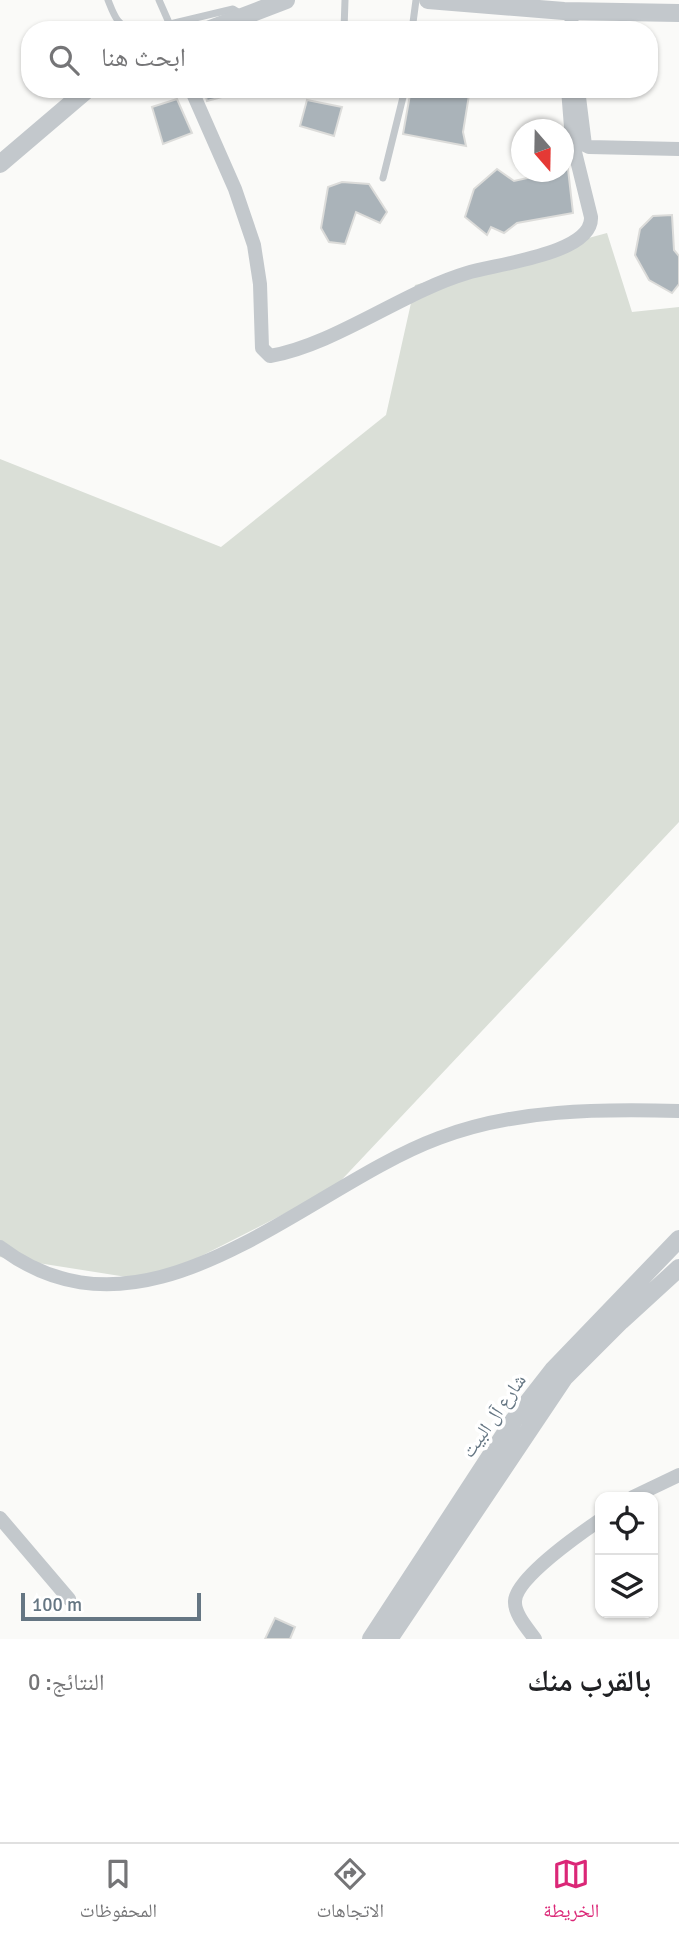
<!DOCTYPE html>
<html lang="ar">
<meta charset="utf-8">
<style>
body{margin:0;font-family:Signika,"Noto Naskh Arabic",sans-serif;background:#f6f6f6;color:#202124;direction:rtl}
.controls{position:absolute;right:21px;bottom:21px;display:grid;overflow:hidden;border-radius:14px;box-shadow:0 2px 5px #0004}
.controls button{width:63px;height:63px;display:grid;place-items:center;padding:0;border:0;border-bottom:2px solid #e0e0e0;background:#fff;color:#202124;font:35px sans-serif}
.compass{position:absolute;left:511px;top:119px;width:63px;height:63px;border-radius:50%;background:#fff;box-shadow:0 2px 5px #0004;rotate:160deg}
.scale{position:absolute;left:21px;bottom:18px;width:180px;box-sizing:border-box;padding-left:7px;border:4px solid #657683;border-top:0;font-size:19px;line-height:24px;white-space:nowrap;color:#657683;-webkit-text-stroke:5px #fff;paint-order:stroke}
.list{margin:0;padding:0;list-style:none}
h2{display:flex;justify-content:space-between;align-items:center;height:91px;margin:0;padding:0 28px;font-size:30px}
h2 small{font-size:23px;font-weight:400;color:#757577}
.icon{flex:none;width:38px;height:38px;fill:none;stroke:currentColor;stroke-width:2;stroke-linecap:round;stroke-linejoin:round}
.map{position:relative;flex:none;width:679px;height:1639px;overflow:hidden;direction:ltr}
.search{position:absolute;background:#fff;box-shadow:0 2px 5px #0004;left:21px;right:21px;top:21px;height:77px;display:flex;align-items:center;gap:18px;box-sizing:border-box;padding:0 24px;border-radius:28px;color:#757577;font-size:26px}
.sheet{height:203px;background:#fff}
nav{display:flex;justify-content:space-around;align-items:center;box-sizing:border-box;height:98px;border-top:2px solid #e0e0e0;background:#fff;font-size:19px;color:#757577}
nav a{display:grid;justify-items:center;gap:4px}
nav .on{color:#db2777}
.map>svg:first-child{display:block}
.green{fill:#dadfd7}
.building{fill:#aab3b9;stroke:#dcdcda;stroke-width:2}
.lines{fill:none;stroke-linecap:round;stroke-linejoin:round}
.service{stroke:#c3c8cc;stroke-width:7}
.minor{stroke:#c3c8cc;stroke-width:14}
.tertiary{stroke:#c3c8cc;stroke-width:18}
.labels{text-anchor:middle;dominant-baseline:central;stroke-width:7;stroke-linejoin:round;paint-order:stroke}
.street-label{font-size:19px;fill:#657683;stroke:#fff}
</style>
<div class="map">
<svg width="679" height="1639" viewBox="0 0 679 1639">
<rect width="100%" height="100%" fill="#fafaf8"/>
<path class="green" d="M607,233l25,79 47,-5v515l-346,367 -181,92 -152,-24v-798l221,88 165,-132 29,-130z"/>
<path class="building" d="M204,89h33v4l-30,8z
M411,89h59l-7,43 3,14 -63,-12z
M177,99l15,34 -29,11 -11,-37z
M307,100l35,7 -8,29 -34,-10z
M497,169l17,12 54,-12 5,44 -56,10 -13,10 -13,-6 -4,8 -22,-18 9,-28z
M342,182l27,2 18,28 -7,11 -24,-11 -11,32 -16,-2 -8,-14 7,-41z
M672,215l2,35 5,6v28l-7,9 -23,-13 -14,-25 5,-26 13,-13z
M275,1618l20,9 -5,12h-25z"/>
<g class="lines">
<path class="service" d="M108,0c6,15 9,26 26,30
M159,0l11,25
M145,30l88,-21 10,6
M344,30l1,-30
M412,30l4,-30
M342,93v-4
M383,178l22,-89"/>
<path class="minor" d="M571,11l1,19
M191,89l44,100 19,56 6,39 2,64 8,8c64,-11 133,-64 197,-83 29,-9 126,-19 124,-56l-19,-77 -4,-51
M578,89l7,56 4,2 90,2
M0,1247c148,112 304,-59 439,-109 76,-29 160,-29 240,-27
M633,1497l46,-22
M0,1518l69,81
M535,1639c-7,-10 -21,-25 -20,-38 1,-23 66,-68 85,-81"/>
<path class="tertiary" d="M428,0l136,11 115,2
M208,30l78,-30
M0,164l88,-75
M371,1639l143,-219 39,-50 126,-131
M389,1639l175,-261 57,-57 58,-53"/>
</g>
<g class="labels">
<g class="street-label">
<text transform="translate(494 1416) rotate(-55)">شارع آل البيت</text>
</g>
</g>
</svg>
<div class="controls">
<button><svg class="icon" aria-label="locate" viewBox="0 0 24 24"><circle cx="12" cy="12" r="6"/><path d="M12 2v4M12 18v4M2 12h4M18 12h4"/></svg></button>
<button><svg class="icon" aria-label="layers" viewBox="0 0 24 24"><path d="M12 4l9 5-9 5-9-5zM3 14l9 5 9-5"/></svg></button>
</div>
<svg class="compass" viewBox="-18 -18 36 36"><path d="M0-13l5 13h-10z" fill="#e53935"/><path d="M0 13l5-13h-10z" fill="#757577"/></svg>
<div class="scale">100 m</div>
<div class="search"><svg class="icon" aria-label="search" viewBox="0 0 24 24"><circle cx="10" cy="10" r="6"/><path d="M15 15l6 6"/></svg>ابحث هنا</div>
</div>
<section class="sheet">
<h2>بالقرب منك<small>النتائج: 0</small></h2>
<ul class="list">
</ul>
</section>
<nav>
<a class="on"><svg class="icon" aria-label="map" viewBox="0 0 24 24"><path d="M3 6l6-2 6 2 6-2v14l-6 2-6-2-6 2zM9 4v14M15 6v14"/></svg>الخريطة</a>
<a><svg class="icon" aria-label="directions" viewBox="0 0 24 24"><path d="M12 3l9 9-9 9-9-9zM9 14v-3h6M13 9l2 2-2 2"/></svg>الاتجاهات</a>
<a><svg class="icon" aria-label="saved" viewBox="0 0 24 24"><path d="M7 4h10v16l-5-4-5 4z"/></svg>المحفوظات</a>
</nav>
